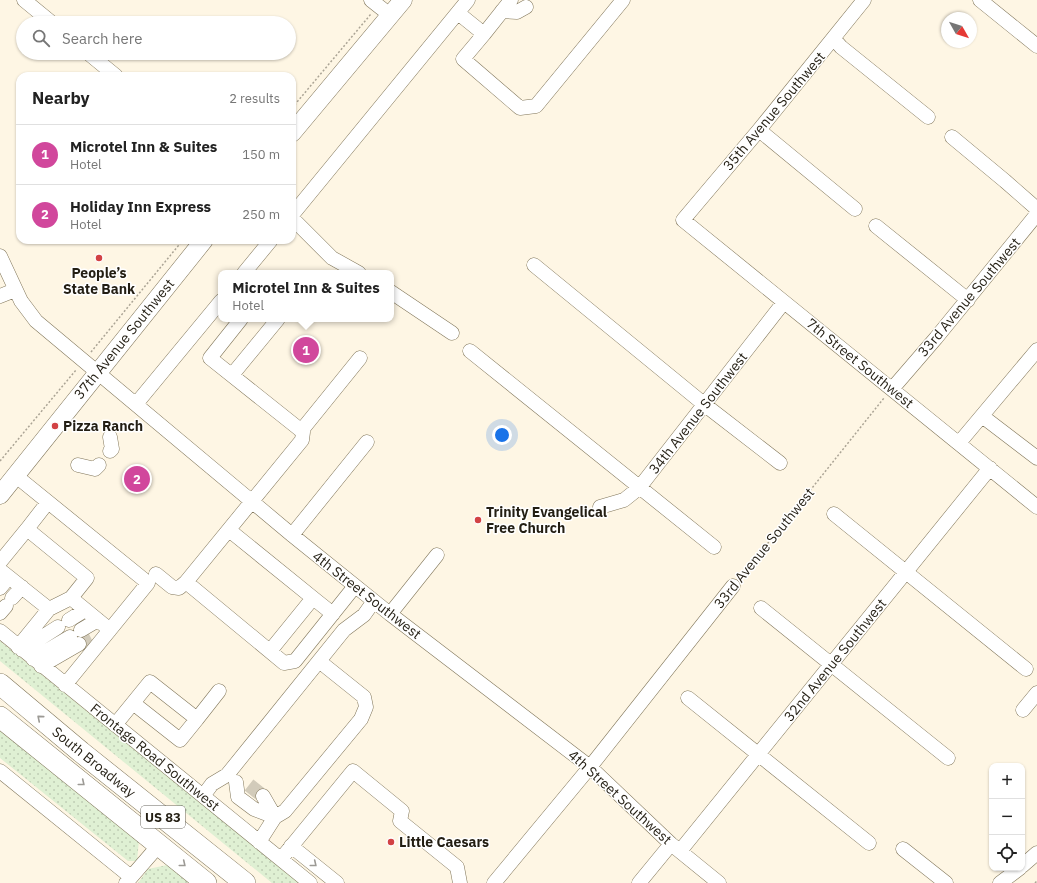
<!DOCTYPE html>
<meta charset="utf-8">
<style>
body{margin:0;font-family:"IBM Plex Sans",sans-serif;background:#f2f2f2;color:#222}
.controls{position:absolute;right:12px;bottom:12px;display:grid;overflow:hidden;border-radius:8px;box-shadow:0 1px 3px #0004}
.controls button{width:36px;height:36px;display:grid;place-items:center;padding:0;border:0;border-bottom:1px solid #e0e0e0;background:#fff;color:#222;font:20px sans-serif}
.compass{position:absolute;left:941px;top:12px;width:36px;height:36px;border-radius:50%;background:#fff;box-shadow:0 1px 3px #0004;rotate:129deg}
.you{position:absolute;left:502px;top:435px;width:14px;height:14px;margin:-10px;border:3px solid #fff;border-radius:50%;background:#1a73e8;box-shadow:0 0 0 6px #1a73e833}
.badge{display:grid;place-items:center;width:26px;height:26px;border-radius:50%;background:#d24244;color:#fff;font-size:13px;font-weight:700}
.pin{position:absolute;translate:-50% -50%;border:2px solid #fff;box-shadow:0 1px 4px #0006}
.popup{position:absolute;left:218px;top:270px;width:176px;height:52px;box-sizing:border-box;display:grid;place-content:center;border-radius:8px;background:#fff;filter:drop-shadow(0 1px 3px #0005);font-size:13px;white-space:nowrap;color:#767676}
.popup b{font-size:15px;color:#222}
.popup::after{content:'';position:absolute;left:50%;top:100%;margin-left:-8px;border:8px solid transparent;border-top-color:#fff}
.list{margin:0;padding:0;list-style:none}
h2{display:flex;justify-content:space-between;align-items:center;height:52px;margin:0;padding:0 16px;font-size:17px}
h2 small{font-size:13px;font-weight:400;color:#767676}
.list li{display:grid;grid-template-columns:26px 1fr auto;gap:12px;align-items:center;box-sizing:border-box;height:60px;padding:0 16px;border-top:1px solid #e0e0e0}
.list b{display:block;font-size:15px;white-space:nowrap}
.list p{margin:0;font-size:13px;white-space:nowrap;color:#767676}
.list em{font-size:13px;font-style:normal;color:#767676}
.icon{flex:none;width:22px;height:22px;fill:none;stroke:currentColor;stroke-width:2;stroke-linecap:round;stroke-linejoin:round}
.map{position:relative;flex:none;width:1037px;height:883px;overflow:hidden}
.search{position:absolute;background:#fff;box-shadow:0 1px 3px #0004;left:16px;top:16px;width:280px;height:44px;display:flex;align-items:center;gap:10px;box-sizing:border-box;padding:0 14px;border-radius:22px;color:#767676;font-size:15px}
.panel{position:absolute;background:#fff;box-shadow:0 1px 3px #0004;left:16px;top:72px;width:280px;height:172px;border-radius:12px}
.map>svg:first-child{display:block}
.grass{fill:url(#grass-dots)}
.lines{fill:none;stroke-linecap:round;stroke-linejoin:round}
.minor-tunnel{stroke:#d2cbba;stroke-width:14;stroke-dasharray:14 7;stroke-linecap:butt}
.minor-casing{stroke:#81765a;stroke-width:15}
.major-casing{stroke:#81765a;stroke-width:19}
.highway-casing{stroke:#81765a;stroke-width:22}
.path{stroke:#aba495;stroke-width:1.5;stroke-dasharray:2 2;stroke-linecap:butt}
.minor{stroke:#fff;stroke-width:14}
.major{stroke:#fff;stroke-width:18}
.highway{stroke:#fff;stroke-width:21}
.oneway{stroke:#9c9a95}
.poi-dot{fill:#d24244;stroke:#fff;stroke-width:1.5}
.labels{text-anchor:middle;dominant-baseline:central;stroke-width:3;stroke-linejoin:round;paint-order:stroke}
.shield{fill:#fff;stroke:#65625a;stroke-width:1}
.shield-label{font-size:13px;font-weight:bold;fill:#231e13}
.street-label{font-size:14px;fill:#231e13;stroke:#fff}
.poi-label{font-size:14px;font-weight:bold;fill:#231e13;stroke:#fff;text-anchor:start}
</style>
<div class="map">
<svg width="1037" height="883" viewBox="0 0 1037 883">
<defs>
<pattern id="grass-dots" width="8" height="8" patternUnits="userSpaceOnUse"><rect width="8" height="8" fill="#dff0d3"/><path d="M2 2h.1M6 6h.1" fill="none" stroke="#bfcdb4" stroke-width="1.8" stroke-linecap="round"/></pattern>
</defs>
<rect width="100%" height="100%" fill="#fef6e4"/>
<path class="grass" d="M0,641l300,242h-28l-272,-222z
M0,727l139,113 -2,21h-9l-128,-103z
M172,864l23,19h-57l10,-14z"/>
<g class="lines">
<path class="minor-tunnel" d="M79,644l12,-6
M249,785l14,11"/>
<g class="minor-casing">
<path id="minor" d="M24,0l28,23
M371,0l19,15
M864,0l-105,130 -76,90 354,287
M980,0l57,46
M502,11l15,1 9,-5
M458,13l26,21 -21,25 57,49 16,-2 87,-106
M484,34l27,-34
M834,39l7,8 87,70
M88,53l28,23
M759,130l96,79
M952,137l53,44 32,28
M292,215l176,-215
M292,218l40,40 27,15
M876,226l92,74
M0,256l21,45 15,20 256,214 98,79 200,153 81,77 48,39
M534,265l171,140 75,58
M244,273l27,-33
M391,292l61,41
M0,296l15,-6
M470,351l244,196
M232,375l46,-56
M892,389l44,-51 101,-124
M136,404l85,-103
M982,416l55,42
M301,431l59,-73
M959,443l78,-93
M110,451l2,-2 -2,-12
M78,465l17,4 4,-4
M16,476l132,107 -83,102
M600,507l24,-7 15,-12 145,-186
M834,514l192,155
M27,529l21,-27
M229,530l84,68 -43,53
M292,535l75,-93
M0,562l27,-33 60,49 -16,20
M0,570l49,39
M156,574l16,13 7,1 7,-6 116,-142 1,-8 -93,-74 31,-39
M186,582l98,81 11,-2 60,-75
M0,588l9,-11
M12,598l10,-11
M313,598l20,16
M761,608l187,150
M0,613l6,-7
M390,614l47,-59
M69,620l16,-10
M81,630l17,-10
M0,631l310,252
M18,647l31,-38 22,-11 39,32
M22,650l36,-23
M33,659l37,-22
M41,666l38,-22
M688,698l181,145
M1023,710l14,-17
M197,719l22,-28
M115,725l35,-43 47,37 -17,21 -47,-37
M0,771l131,106
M236,782l2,15 16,12 21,8
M203,796l9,-12 15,-9 117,-145 20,-15 10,-14
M263,796l12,21
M259,842l16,-25 10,-6 76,-92 5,-12 -2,-10 -45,-36
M291,846l46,37
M903,849l43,34
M680,851l310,-383
M281,859l72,-88 49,40 -2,10 57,46 3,16
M1022,866l15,-13
M126,883l33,-38
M494,883l96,-116 143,-181
M639,883l32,-39
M1000,883l20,-15"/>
</g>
<g class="major-casing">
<path id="major" d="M292,133l111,-133
M0,495l204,-255"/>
</g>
<g class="highway-casing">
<path id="highway" d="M0,684l81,68 164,131
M0,717l206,166"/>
</g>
<path class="path" d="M292,108l79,-94
M91,352l92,-112
M0,461l76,-91
M740,578l144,-180
M1035,883l2,-2"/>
<use href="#minor" class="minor"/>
<use href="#major" class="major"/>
<use href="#highway" class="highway"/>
</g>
<defs><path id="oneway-chevron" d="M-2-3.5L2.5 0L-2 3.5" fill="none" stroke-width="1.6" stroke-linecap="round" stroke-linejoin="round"/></defs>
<g class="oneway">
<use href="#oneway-chevron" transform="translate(40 718) rotate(-140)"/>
<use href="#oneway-chevron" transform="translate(82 783) rotate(39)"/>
<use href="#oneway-chevron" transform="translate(183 864) rotate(39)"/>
<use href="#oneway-chevron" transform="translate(314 864) rotate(39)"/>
</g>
<g class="poi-dot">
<circle cx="99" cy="258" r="4"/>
<circle cx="55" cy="426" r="4"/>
<circle cx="478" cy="520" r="4"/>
<circle cx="391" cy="842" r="4"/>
</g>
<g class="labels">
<rect class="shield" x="141" y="806" width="44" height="22" rx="3"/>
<g class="shield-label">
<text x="163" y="817">US 83</text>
</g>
<g class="street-label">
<text transform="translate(774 111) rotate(-50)">35th Avenue Southwest</text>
<text transform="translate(969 297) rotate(-50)">33rd Avenue Southwest</text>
<text transform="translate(124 339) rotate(-51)">37th Avenue Southwest</text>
<text transform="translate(860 363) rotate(39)">7th Street Southwest</text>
<text transform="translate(698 413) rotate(-52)">34th Avenue Southwest</text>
<text transform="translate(764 548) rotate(-51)">33rd Avenue Southwest</text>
<text transform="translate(367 595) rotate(38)">4th Street Southwest</text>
<text transform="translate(835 660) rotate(-51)">32nd Avenue Southwest</text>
<text transform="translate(155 757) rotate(39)">Frontage Road Southwest</text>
<text transform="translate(94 762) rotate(39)">South Broadway</text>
<text transform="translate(620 797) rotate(42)">4th Street Southwest</text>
</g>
<g class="poi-label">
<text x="99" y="273" text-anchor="middle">People’s<tspan x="99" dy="16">State Bank</tspan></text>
<text x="63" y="426">Pizza Ranch</text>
<text x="486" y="512">Trinity Evangelical<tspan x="486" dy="16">Free Church</tspan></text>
<text x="399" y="842">Little Caesars</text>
</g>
</g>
</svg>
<div class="controls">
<button>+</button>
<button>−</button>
<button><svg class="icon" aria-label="locate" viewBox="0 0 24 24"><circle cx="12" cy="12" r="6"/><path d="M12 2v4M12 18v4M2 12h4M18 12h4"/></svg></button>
</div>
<svg class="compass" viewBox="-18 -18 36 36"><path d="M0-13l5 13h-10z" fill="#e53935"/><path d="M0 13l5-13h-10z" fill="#767676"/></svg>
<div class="you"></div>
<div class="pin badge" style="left:306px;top:350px;background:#d1479c">1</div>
<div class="popup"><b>Microtel Inn &amp; Suites</b>Hotel</div>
<div class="pin badge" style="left:137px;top:479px;background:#d1479c">2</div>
<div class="search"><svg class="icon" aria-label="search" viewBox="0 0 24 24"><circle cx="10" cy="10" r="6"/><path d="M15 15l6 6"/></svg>Search here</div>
<section class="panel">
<h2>Nearby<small>2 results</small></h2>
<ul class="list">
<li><span class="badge" style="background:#d1479c">1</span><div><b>Microtel Inn &amp; Suites</b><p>Hotel</p></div><em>150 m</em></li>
<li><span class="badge" style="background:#d1479c">2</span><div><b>Holiday Inn Express</b><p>Hotel</p></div><em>250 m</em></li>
</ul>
</section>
</div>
